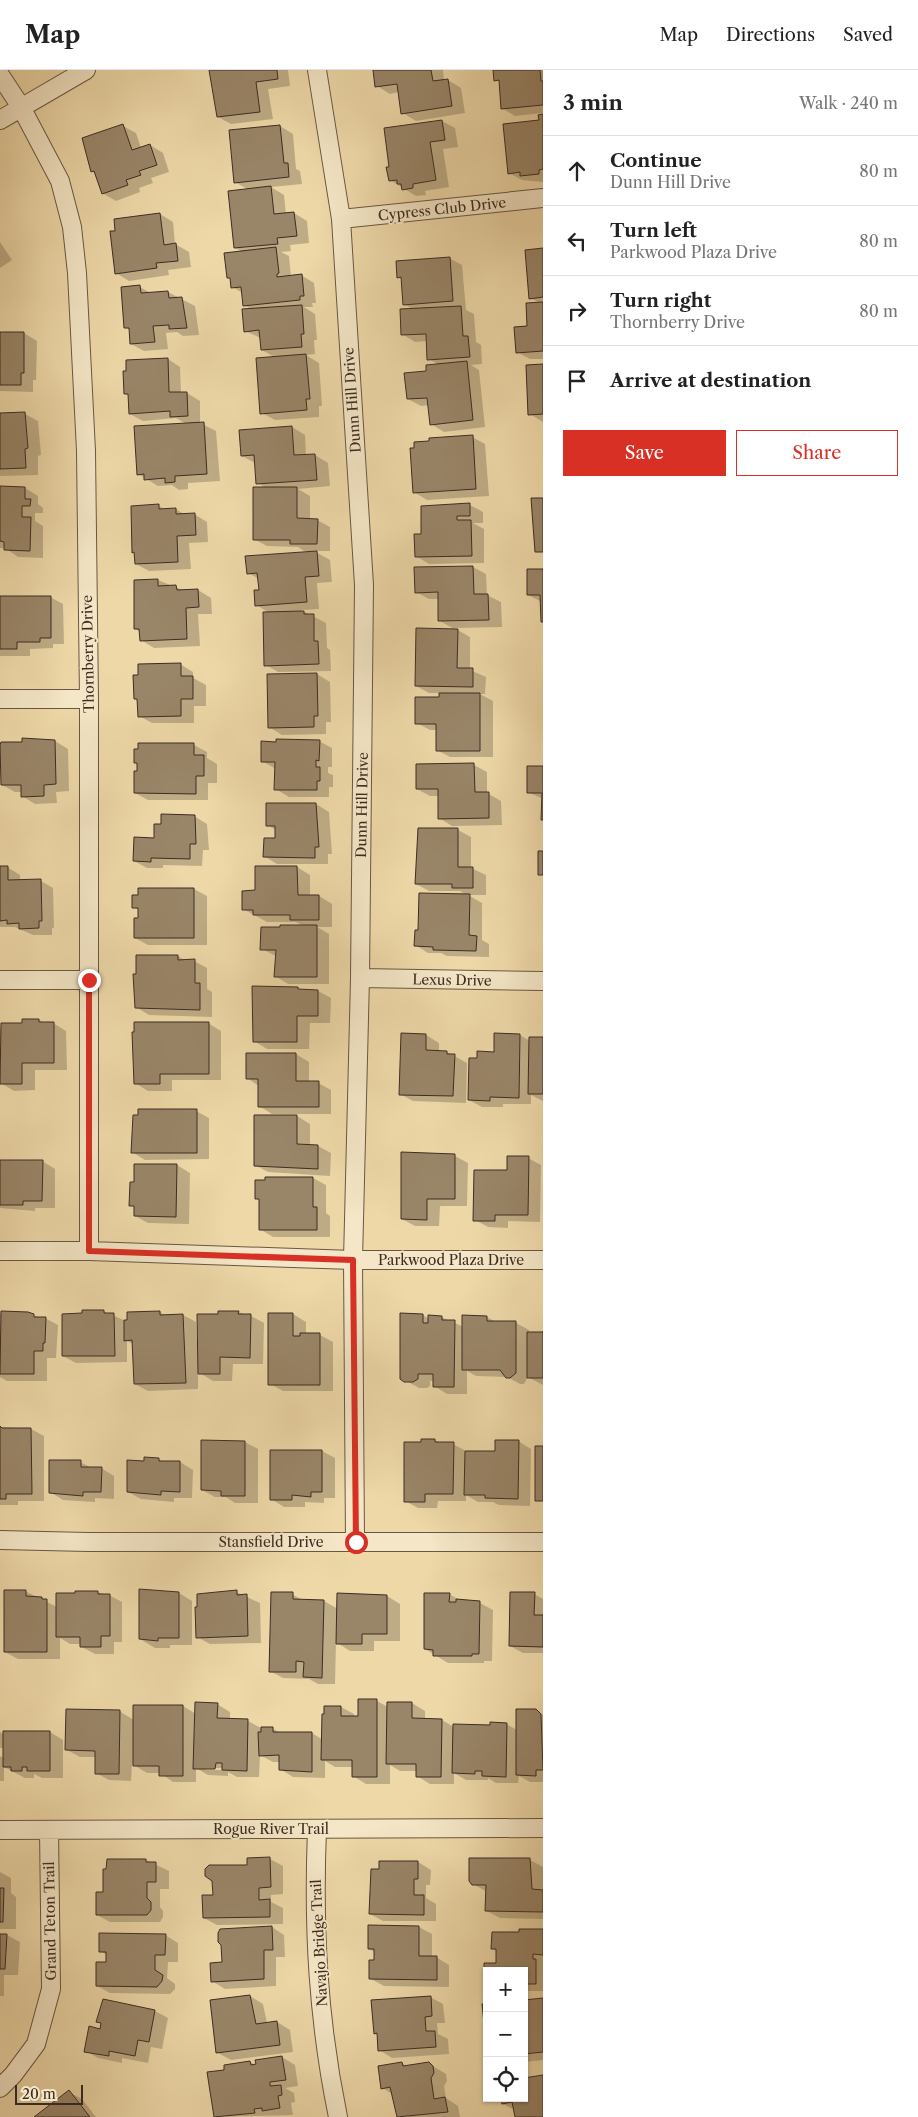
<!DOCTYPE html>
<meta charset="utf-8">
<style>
body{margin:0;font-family:"Libre Caslon Text",serif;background:#f6f6f6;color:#222}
.controls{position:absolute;right:15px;bottom:15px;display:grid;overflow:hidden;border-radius:0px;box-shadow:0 1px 4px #0004}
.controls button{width:45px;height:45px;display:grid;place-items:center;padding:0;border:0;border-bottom:1px solid #e0e0e0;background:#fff;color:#222;font:25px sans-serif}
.scale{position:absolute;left:15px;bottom:12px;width:68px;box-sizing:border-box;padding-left:5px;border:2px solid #3d2c23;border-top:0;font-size:14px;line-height:18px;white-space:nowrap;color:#3d2c23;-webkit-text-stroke:4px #f4e6c6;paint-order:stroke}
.stop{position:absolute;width:15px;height:15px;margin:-11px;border:4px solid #d93025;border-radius:50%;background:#fff}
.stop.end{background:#d93025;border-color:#fff;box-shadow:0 1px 5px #0008}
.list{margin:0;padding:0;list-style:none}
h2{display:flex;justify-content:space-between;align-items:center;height:65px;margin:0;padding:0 20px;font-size:21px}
h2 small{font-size:16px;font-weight:400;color:#767676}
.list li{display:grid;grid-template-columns:32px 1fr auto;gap:15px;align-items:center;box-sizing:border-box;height:70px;padding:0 20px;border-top:1px solid #e0e0e0}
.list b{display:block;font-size:19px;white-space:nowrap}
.list p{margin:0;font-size:16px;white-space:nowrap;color:#767676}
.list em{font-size:16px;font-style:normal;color:#767676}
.actions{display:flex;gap:10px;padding:15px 20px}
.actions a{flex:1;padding:11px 0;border:1px solid #d93025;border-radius:0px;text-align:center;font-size:18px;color:#d93025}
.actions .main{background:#d93025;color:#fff}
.icon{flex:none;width:28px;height:28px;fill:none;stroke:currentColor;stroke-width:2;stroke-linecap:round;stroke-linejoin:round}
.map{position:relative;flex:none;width:543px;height:2047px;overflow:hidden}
header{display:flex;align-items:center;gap:30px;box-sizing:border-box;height:70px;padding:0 25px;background:#fff;border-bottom:1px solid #e0e0e0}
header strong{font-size:24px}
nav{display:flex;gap:28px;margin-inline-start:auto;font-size:18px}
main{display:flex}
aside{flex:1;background:#fff}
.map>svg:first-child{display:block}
.shadow{fill:#0003;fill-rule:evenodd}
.building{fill:#998568;stroke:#3d2c23}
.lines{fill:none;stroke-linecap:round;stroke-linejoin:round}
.minor-casing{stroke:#695744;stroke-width:20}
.minor{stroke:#f4e6c6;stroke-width:18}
.route{stroke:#d93025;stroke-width:6}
.labels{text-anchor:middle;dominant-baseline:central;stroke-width:4;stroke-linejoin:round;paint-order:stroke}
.street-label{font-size:14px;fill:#3d2c23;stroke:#f4e6c6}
</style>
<header>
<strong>Map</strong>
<nav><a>Map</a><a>Directions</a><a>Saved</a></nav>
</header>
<main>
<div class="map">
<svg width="543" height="2047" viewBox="0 0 543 2047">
<rect width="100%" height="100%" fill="#eed8a8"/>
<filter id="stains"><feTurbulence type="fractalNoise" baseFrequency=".004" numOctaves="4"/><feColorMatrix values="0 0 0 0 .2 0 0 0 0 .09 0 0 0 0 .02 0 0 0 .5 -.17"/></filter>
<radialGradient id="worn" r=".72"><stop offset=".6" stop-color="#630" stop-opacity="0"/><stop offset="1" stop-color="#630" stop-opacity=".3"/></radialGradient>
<path class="shadow" d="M210,0h78l2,16 -22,3 5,30 -42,5 -13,-7z
M374,0h69l1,11 4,-1 13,8 4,25 -49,8 -13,-8 -4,-21 -9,2 -13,-8z
M495,0h48v43l-28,3 -13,-8 -2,-26 -4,-2z
M543,46v66l-21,-2 -13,-7z
M442,51l13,7 3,19 -15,2 6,38 -24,4 1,4 -10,1 -26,-16z
M123,56l13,7 5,15 9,-3 13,8 6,19 -18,6 2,5 -14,5 1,4 -24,9 -14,-8 -17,-43z
M280,56l13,8 3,35 4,2 2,13 -31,3 13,8 2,19 8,-1 13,8 2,22 -19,2 1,6 -10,1 8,4 2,21 10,-2 13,8 2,20h-4l1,4h-9l11,7 2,26h-3l1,14 -9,1 13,8 3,43h-3v11l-44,3 -13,-7 14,-55 -14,-8 -1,-12 -16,-7 8,-21 -9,-5 -1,-12 -11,-6 -1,-8 -3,-2 15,-25 -8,-4 14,-58 -14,-8z
M160,144l13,8 2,22 14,8 2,15 -23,3 1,5 -40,6 -13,-8v-41z
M0,172l12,18 -12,8z
M543,180v109h-13l-13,-7 24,-48 -10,-6z
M449,188l13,7 4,45 8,4 2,28 5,3 1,19 -11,1 8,5 6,57 -41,5 -13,-8 -2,-19 -8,1 -13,-7 20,-27 11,-7 -10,-6 -1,-18 -13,1 -13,-8 12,-24 -10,-6 -2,-25 -4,-2z
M140,217l12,7 16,-2 27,14 4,29 -16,1 -6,-4 -11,1 2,16 -24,2 -13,-7 -1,-14 -5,-3z
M0,263h24l13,8 -1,39h-3v12l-33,-1z
M168,289l12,8 1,26h6l13,8v22l16,8 4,50 -32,2v6l-9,1 -7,-5 -14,1 -20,-12 48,-50 -10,-6 -33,3 -13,-7 -1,-18 -4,-3z
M543,295v57l-13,-8z
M0,344h25l13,7 3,34 -3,1v19l-38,1z
M292,357l13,8 1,21 9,-1 13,8 2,23 -32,3 12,7v24h7l13,7v24h-16l16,9 2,22 -15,1 2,26 -18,1 25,13 1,25 3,2 1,21 -53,1 -12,-7 4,-52 -14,-8 4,-14 -1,-12 -11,-6 65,-20v-2h-9l-6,-4 -31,-1 -13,-7 12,-51 -8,-5 -3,-20 -13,-7z
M472,367l13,7 4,52 -62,4 -13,-8z
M0,418h25l13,8v8l5,4v5h-8v8l8,5v32l-25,-1 -13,-9h-5z
M470,435l13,7v11h-10l11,6v34l-55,1 -13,-8 7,-21z
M159,436l7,4 10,-1 9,6 9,-1 13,8 1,20 -19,1 2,26 -42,2 -13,-7 -1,-11 -2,-1z
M473,497l13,7 1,21 14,7 1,25 -48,1 16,9v33l16,7 -1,17h-5l13,7v56h-43l-13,-7v-20h-7l-13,-7 24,-25v-5h-12l-13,-7 40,-56 -16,-9 -1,-22h-10l-13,-7v-24z
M543,500v52l-1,-20 -14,-7z
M158,510l27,11 13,-1 13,8 1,16h-14l2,32 -46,2 -13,-8v-8l-6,-3v-48z
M50,527l13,7 1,40h-11v4l-23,1v7h-30v-58z
M180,594l13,8v6l13,7v21h-12v17h-42l-13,-7v-16l-4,-2z
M317,604l13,8 1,40h-5v12l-44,1 -13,-8v-52z
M55,671l13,8 1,42 -13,1 1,11 -22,1 -13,-8v-4h-7l-13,-7 -2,-40z
M319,671l13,7v19h-4v6l5,2v12h-4v10h-40l-13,-8v-20l-14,-8z
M194,675l13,7v6l10,6v19h-9v17h-60l-13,-7 4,-29 -4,-2z
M474,695l13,7v21l14,8 1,24 -50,1 -13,-8v-22h-9l-13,-7v-23z
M543,697v53v-21l-15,-7z
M316,734l13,8 3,42h-4v10h-51l-13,-8 12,-16v-10l-9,-5z
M194,746l13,8 2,26h-6l-1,16 -39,-1v3h-16l-13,-7 21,-22z
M458,760l13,7v31l15,7v20h-18l14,8v37l7,4v13l-42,-1 -6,-3h-13l-13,-8 5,-14 48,-35 -8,-5h-31l-13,-7z
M0,797h7l13,8v6h21l12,7 1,40h-2v7h-19l-18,-8h-15z
M297,797l13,8v21h9l13,8v23h-15l12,7v50h-41l-13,-8 1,-20 -14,-7 41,-23 -7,-4h-29l-24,-13 13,-18v-23z
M194,819l13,7v49h-59l-13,-7 4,-28 -6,-3z
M178,886l8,5h8l13,7v21l5,3v25l-63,-2 -13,-8z
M297,918l6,3h15l13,7 -1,25h-20l-1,26h-42l-13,-8z
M23,950h16l6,3h8l13,8 1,39h-32v20l-21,1 -13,-8 -1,-55 23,-4z
M208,953l13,8v49h-49v11h-24l-13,-8 1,-49z
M426,965l13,8v9h8l20,11 -1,40 -53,-2 -13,-7z
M520,965l10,6 13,-2v62l-12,-6v9h-28v3h-21l-13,-7 9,-41 17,-6z
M296,984l13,8v21h9l13,7v24h-59l-13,-8v-20l-12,-8z
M196,1041l13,7v41l-64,1 -13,-8 8,-35z
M297,1046l13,8v22h8l13,7 -1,23 -62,-4 -13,-7z
M455,1086l13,7 -1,43h-27l-1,20h-24l-13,-7z
M528,1088l13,7 -1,57 -32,-1v7l-20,-1 -13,-7 33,-48z
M0,1091h42l13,8v39h-20v3l-35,-3z
M177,1095l13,8 -1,51 -41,-1 -13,-7v-9l-4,-2z
M313,1108l13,7v28l4,3v21h-57l-13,-8v-29l-4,-2z
M103,1241l23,10 34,-9 6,4 17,-1 13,7 1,22h2l20,-28 19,-4 13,4 13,7 -1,41h-30l-1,17h-19l-15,-9v17l-50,2 -13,-7 -2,-40 -6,-3v21l-51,1 -13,-7z
M14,1242l31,6 13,7 -2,33h-9v23h-40l-7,-4v-64z
M293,1244l13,8v13h14l13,7v49h-50l-13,-7z
M423,1245l6,4 12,-2 23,10 23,-10 9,5 20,1 13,7v4l14,-1v52l-15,-8 -4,7h-4l-13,-7 -31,-1 -9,-5v23h-20l-13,-8v-5h-4v5l-3,2h-8l-18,-10z
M0,1357l31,2 13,7v65h-26v4h-18z
M435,1370l7,4h11l13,7 30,1 22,-11 13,8 -1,57 -31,-1 -6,-3h-15l-12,-7v6h-28l-1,7h-19l-13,-7 17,-58z
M245,1372l13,7v54h-23l-9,-6h-11l-13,-7z
M322,1381l13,7v40h-11v5l-19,-1v5h-21l-13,-8z
M158,1389l6,3h16l13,8 -1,28h-18v4l-33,-3 -13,-7 17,-30z
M80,1392l12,6h9l13,8v23l-19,-1v4l-32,-2 -13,-8z
M140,1520l39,3 13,8v44h-22v3h-15l-15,-9z
M25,1521l32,16 40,-15 12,3 13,7v40h-8v12h-19l-13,-7v-3h-12l-10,-6v21h-42l-13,-7z
M236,1522l24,11 1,40 -51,1 -13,-7z
M292,1524l12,7h20l14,8v-15l49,2 13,8v37h-26v10h-24l-14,-9 -1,42h-17l-9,-5 -26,-1 -13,-7z
M449,1524l11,6 20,3 13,7 -1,51h-8v2h-36l-23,-14z
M534,1524l9,5v54h-20l-13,-7z
M377,1631l11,6 24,-4 13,8v9h17l12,7 52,-3 11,6 19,-19 7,4v67h-13l-11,-6 -1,7h-22l-8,-5v2h-22l-12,-7v11h-24l-13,-8v-5h-17l-10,-6v19h-24l-13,-8v-9h-18l-10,-6v17l-32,-1 -13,-8v-7h-7l-13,-7 -1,22h-22l-9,-5v4l-20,-1 -12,-7v14h-23l-13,-9h-13l-15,-9 -1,17 -22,-1 -13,-7v-16h-16l-13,-7 52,-39 15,9 49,-14 13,8 21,-10 13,8v8l18,1 13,7h11l10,6 30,-1 11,7 18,-33 13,7v3h5zM206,1698h16v2h-16z
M0,1662l4,3 46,-3 13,8v38h-21l-8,-4v4h-9l-21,-11v14h-4v-25l4,2v-10h-4z
M270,1789l13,7v28l-12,1v7l12,6v16l-66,1 -13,-7 10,-21 34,-31z
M146,1790l23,11v18h-9v18l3,4v6l-3,5h-50l-13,-7 8,-22 3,-23z
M530,1790l13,7v52l-43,-1 -13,-7v-19l-14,-8z
M418,1792l13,8 -1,15h-4v13l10,6v17h-53l-13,-7 10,-44z
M0,1802l11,6v15l5,4v32h-16z
M272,1857l12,8 1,22h-9v29l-51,3 -13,-8 11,-18z
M419,1857l13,7v23h4l13,8v22l-65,-1 -13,-7 4,-27 -6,-3z
M543,1861v60h-19v-20h-37v13l-2,-1v-19h13v-12l-5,-3v-16z
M0,1865h7l13,7 -2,33h-14v21h-4z
M165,1865l13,8v19h-10l-1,16 8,6v5l-5,5 -60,-1 -13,-7 10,-22v-9l-7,-4z
M250,1926l13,8 4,19 10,-1 13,8 3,22 -62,8 -13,-7z
M430,1927l13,7 2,19h-8l1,11 10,5 1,15 -57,4 -13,-8 -1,-15 -3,-2z
M543,1929v61l-19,2v-61z
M104,1931l51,10 13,7 -6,31 -11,-2 -3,16 -26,-5v5l-24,-5 -12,-7 15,-21 1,-6 -5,-3z
M282,1987l13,8 3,21 -13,2 9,5 1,9 -4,1 2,12 -78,2 -6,-44 17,-2 24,-9 7,4z
M402,1993l4,3 22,-3 18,11 1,7 -3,5 2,12 12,8 2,11h-62l-6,-23 -9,-6z
M543,2006v41h-27l-1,-7 -12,-6 21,-6z
M69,2022l13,7 14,18h-60z"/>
<path class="building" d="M209,0h68l1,9 -22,3 4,30 -43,5z
M373,0h58l2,11 15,-2 4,27 -51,8 -4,-30 -22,3z
M493,0h47l1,11h2v24l-42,4 -2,-29 -5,1z
M543,44v55l-4,1v4l-19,2v-4l-12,2 -5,-50 36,-4 -1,-5z
M442,50l3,20 -15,2 6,38 -23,4v4l-11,2 -1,-6h-4v-4l-8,1 -3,-14h3l-5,-39z
M123,54l9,26 18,-6 7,21 -18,6 2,4 -15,5 2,5 -26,9 -8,-23 -3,1 -9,-34z
M280,55l4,38h4l1,14 -55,6 -5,-53z
M271,116l3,28 20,-2 3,24 -20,2 1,6 -44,4 -6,-57z
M160,143l4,32 12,-2 2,18 -22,2 1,5 -42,6 -5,-43h5l-1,-12z
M276,177l3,26 -2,1v3l25,-3 2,22h-4v4l-57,6 -2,-19 -10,1 -1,-10h-3l-3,-25z
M543,178v49l-14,2 -4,-49z
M450,187l3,44 -50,4 -2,-28 -4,1 -1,-17z
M140,215l1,8 27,-2 1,7 13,-1 5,31 -18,1v-4l-16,1 2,16 -25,2 -1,-16h-5l-3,-41z
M543,232v49l-27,2 -2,-26 13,-1 -1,-23z
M302,235l2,29h-3l1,13 -41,3 -2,-20 -15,2 -2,-23z
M461,236l2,30h5l2,21 -43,3 -1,-26 -25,1 -1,-26z
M0,262h24v41h-3v12h-21z
M306,284l4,45h-4l1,11 -47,4 -4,-56z
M168,288l1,34h18l1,24 -18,1v-6l-41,3 -1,-20h-4l-1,-23h3v-11z
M467,291l6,59 -43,5 -3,-27 -20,1 -3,-26 22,-2v-6z
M543,294v50l-15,1 -2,-50z
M25,342l3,36 -3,1 1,19 -26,1v-56z
M204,352l3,52 -32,2v6l-10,1v-5l-21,2v-6l-7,1 -3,-49z
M292,356l2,29 21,-1 2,26 -61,4 -2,-29 -13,1 -2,-26z
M473,365l3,54 -63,4 -3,-45h4v-6l15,-1v-3z
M0,416l25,1v12h6l-1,7h-8v11h9l-1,34 -26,-1v-8l-4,-1z
M253,417h44v31l21,1 -1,25h-27v-4h-37z
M531,428h12v54h-8z
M470,433v13h-13v4h14l1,36 -57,1 -1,-23h7v-28z
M159,434v5l17,-1v6l19,-1 1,22 -19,1 1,26 -43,2 -1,-12 -2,1 -1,-47z
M317,481l2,25 -14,1 2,25 -52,4 -1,-16h5l-2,-17 -10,1 -2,-18z
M473,496l1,28h14l1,26 -51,1v-29l-23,1 -1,-26z
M527,499h16v53h-2l-1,-27h-13z
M158,509v7l18,-1 1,5 21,-1 1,18 -13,1 1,31 -47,2 -1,-12h-5v-49z
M0,526h51v42h-11v4h-23v7h-17z
M304,541v3h10v27h4l1,23 -55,2 -1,-54z
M416,558l42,1 -1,39h16v19l-58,-1z
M181,593v13h12v23h-12v17l-43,1 -1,-18h-3l-1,-24h5v-11z
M317,603l1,43h-4v11l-46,1 -1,-54z
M439,623h41v58h-44v-27h-21v-27h24z
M22,668l33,2 1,44 -12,1v11l-23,1v-12h-20l-1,-40 1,-3h21z
M276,669l44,1 -1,21 -3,-1v7h4v14h-3v9h-43l1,-28h-14v-21l15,1z
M138,673h56v12h10v21h-8v18l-62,-1v-22h3v-8h-3v-14h4z
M474,693l1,29h14v26l-51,1v-30h-22v-25z
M527,696h16v54h-2l1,-27h-15z
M266,733h50l3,44h-4v11l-52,-1 1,-19h11v-12h-9z
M161,744l34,1 1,29h-6v15l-39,-1v4l-18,-1 1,-24 20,1v-14h7z
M418,758h40v39h15v21h-21v-4h-37z
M538,781h5v24h-5z
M0,796h8v14l33,-1 1,42h-3v7l-20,1v-6l-12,1v-4l-7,1z
M255,796h42l1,29h21v25h-29v-5h-37v-5h-11v-19l13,-1z
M138,818h56v50h-60v-20h4v-10h-6v-13h6z
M419,823l51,1 -1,41 8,1 -1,15 -43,-1v-3l-19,-1 1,-16h3z
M280,855h37v52h-43l2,-27h-16l1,-23h19z
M136,885h42v5l17,-1v24h5v27l-65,-2 -2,-34h3z
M252,916l46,1v2l20,1v26h-21v26h-44z
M22,949h17v3h15v41h-32v21h-22l1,-61h21z
M134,952h75v52h-49v10h-26l-2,-52h2z
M401,963l25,1v16l21,1v3h8l-2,42 -54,-1z
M494,963l26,1 -1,64 -29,-1v4l-22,-1 1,-42h8v-7l17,1z
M529,967h14v57h-15z
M246,983h50v28h23v26h-61v-28h-12z
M138,1039h59v44h-66l2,-38h5z
M254,1045h43v29l21,1v24l-64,-3z
M401,1082l54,2v45h-28v21l-26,-1z
M507,1086h22l-1,59h-33v6h-22l1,-51h33z
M0,1090h43l-1,41h-19v4h-23z
M134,1094h43l-1,53 -42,-1v-10h-5l1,-24h4z
M265,1107h48v30h4v23h-58v-31h-4v-19h10z
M82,1240h22v3h10l1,43h-53v-42l20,-1z
M1,1241l27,1 6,2v3h12l-1,26h-2v8h-9v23h-34z
M160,1241v4l23,-1 3,69 -52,1 -2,-44 -8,1v-21h3v-8z
M218,1241h21l-1,3h13l-1,44 -30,-1v17h-22l-1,-60h21z
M268,1243h25v23h7v-3h20v52h-52z
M400,1243l23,1v9h5v-8l14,1v4h13l-1,67h-21v-13h-15v5l-5,3h-9l-4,-3z
M462,1245l25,1v5h29v52l-6,5h-4l-6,-8h-38z
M543,1261v47h-16v-46h16z
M0,1356l2,2h29l1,66h-26v5h-6z
M421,1369h14v3h19l-1,52h-28v8h-21v-60h17z
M201,1370l44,1v55h-24v-5l-20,-1z
M495,1370h24l-1,59 -33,-1v-3h-21l1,-44h30z
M535,1376h8v55h-8z
M270,1380h52v42h-11v5l-19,-2v5h-22z
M144,1387l15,1v3h21v31l-19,-1v4l-34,-3v-32l17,1z
M49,1390h32v7h21l-1,25h-18v4l-34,-3z
M139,1519l40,3v46h-21v3l-19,-2z
M4,1520h22v6l16,1v2h5v53h-43z
M237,1520v5l10,-1 1,42 -52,2 -1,-31h2v-13z
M75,1521h23v3h12v42h-9v11h-21v-10h-24v-44h19z
M271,1522h22v7l31,1 -2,78 -19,-1 1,-15 -8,-1v11h-27z
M510,1522h25l-1,23h9v32l-34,-1z
M337,1523l50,2v39h-25v10h-26z
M424,1523h26l-1,9h7v-3l24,2 -1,53h-7v2h-39v-6l-9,-1z
M358,1629h19v78h-25v-17h-31l1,-46h2v-8h17v10h17z
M195,1632l23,1 -1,15 31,1 -1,52 -25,-1v-7h-6l-1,6h-22z
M387,1632h25v16l30,1 -1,58h-25v-13h-30z
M133,1635h50v71h-24v-10h-26z
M66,1639l54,1 -1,64h-24v-23l-30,-1z
M516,1639h20l5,5 2,56h-7v6l-20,-1z
M490,1652l17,1 -1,54 -24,-1v-5h-7v3l-23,-1 1,-49 37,1z
M261,1657h12v5h39v40l-33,-2v-15l-20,1 -1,-24h3z
M3,1661h47v40h-23v-4h-5v4h-11v-4h-8z
M270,1787l1,30 -12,1v12l11,-1v18l-67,1 -1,-23h11l-1,-14 -7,-5v-7l4,-4h38v-7z
M469,1788h61l2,31 11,1v22l-58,-1 1,-26h-14l-3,-4z
M107,1789h39v3h10v20h-9v16l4,4v8l-4,5h-51v-23h7v-23h3z
M379,1791h39v18h-4v16h10v20l-55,-1 2,-45h8z
M0,1818h4l-1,34h-3z
M368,1855l51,1v30h18v24l-68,-1v-19h5v-11h-6z
M272,1856l1,24h-9v29l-53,3 -1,-19 12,-1 -1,-17 -3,-3v-9l2,-4z
M519,1859h24v26l-10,-1v5h3v25h-12v-13h-37v13h-3v-21h12v-14h-5l1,-17h27z
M99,1863l67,1 -1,21h-10v15l8,5 -1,6 -5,6 -61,-1v-24h10v-10h-7z
M0,1864h7l-2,35h-5z
M250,1925l6,29 21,-3 3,24 -64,8 -6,-53z
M431,1926l1,20 -7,1 1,14h9l1,16 -58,4 -1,-18 -3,1 -3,-34z
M543,1928v54l-19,2v-54z
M103,1929l52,11 -6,32 -11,-2 -3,16 -26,-5v5l-25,-4 5,-26 11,3 1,-6 -5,-1z
M487,1933v22l-3,-2 -2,-19z
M282,1986l4,24 -16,2v4l11,-1 1,10 -4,1 2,12 -18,3v-3l-8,1 1,4 -41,4 -7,-45 17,-2v-5l26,-4 1,4 5,-1 -1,-4z
M402,1992l1,4 26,-4 4,4 1,7 -3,5 3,21 11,-2 3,15 -51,5 -7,-30 -9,2 -3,-23z
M543,2005v42h-28l-3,-15 -10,2 -1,-6h23v-20z
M69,2020l21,27h-56z"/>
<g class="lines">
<g class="minor-casing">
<path id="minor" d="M317,0l24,149 23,366 -4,393 -7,282 2,282
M0,5l21,32 39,74 12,46 5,46 9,178 3,248v552
M0,50l86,-50
M341,149l202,-21
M0,629h89
M360,908l183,3
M0,910h89
M0,1181h89l264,9h190
M0,1470l88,2h455
M317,1759c-4,99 1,191 21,288
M0,1760l543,-2
M0,2018l13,-13 23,-31 15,-55 -2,-159"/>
</g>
<use href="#minor" class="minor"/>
</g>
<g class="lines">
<path class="route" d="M89,910v271l264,9 3,282"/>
</g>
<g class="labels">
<g class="street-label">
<text transform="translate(442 139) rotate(-6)">Cypress Club Drive</text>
<text transform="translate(352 330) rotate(-94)">Dunn Hill Drive</text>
<text transform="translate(88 584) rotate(-91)">Thornberry Drive</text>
<text transform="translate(362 735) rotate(-89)">Dunn Hill Drive</text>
<text transform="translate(452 910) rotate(1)">Lexus Drive</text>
<text x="451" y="1190">Parkwood Plaza Drive</text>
<text x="271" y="1472">Stansfield Drive</text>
<text x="271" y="1759">Rogue River Trail</text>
<text transform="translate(50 1851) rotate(-91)">Grand Teton Trail</text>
<text transform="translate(319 1873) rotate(-93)">Navajo Bridge Trail</text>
</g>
</g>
<rect width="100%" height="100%" filter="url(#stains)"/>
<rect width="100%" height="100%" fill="url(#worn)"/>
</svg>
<div class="controls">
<button>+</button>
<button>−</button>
<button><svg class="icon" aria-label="locate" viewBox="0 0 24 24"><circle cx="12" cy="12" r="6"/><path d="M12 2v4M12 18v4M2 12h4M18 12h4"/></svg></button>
</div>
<div class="scale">20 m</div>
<div class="stop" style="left:356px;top:1472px"></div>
<div class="stop end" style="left:89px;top:910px"></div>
</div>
<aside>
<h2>3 min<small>Walk · 240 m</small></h2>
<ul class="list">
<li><svg class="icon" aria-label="ahead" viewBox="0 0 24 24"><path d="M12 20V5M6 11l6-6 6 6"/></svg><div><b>Continue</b><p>Dunn Hill Drive</p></div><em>80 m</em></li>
<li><svg class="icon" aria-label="left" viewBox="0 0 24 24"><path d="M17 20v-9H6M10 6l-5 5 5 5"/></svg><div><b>Turn left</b><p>Parkwood Plaza Drive</p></div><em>80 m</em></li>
<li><svg class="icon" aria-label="right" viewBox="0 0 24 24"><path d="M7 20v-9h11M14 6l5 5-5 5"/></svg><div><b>Turn right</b><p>Thornberry Drive</p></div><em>80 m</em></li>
<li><svg class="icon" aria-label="arrive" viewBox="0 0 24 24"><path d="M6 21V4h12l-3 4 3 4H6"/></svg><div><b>Arrive at destination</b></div></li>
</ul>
<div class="actions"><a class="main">Save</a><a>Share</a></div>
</aside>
</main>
